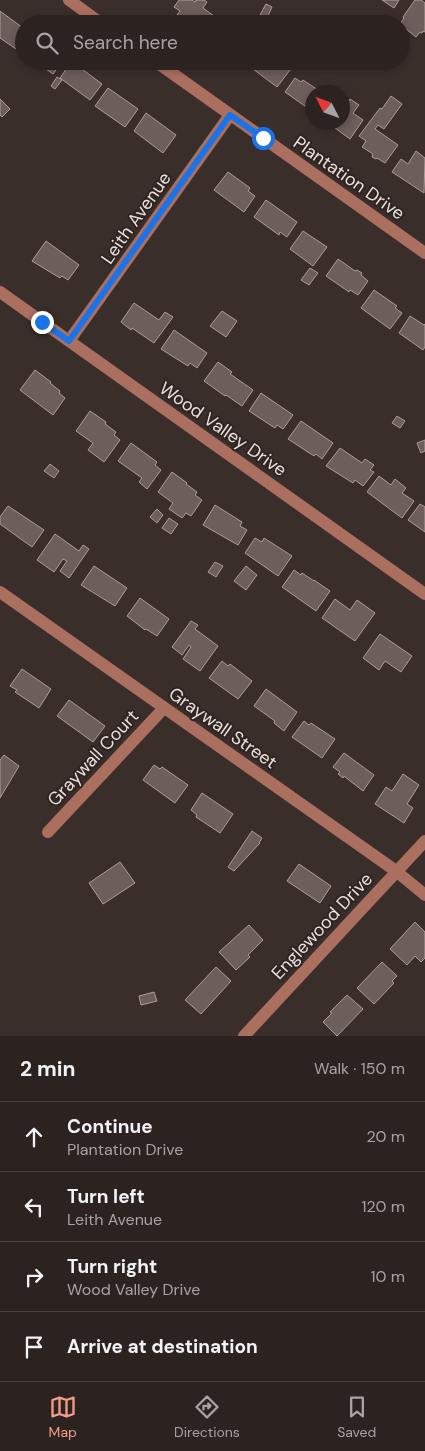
<!DOCTYPE html>
<meta charset="utf-8">
<style>
body{margin:0;font-family:"DM Sans",sans-serif;background:#382f2d;color:#f1f3f6}
.compass{position:absolute;left:305px;top:85px;width:45px;height:45px;border-radius:50%;background:#2c2220;box-shadow:0 2px 8px #0003;rotate:312deg}
.stop{position:absolute;width:15px;height:15px;margin:-11px;border:4px solid #1a73e8;border-radius:50%;background:#fff}
.stop.end{background:#1a73e8;border-color:#fff;box-shadow:0 1px 5px #0008}
.list{margin:0;padding:0;list-style:none}
h2{display:flex;justify-content:space-between;align-items:center;height:65px;margin:0;padding:0 20px;font-size:21px}
h2 small{font-size:16px;font-weight:400;color:#a6a4a5}
.list li{display:grid;grid-template-columns:32px 1fr auto;gap:15px;align-items:center;box-sizing:border-box;height:70px;padding:0 20px;border-top:1px solid #483f3e}
.list b{display:block;font-size:19px;white-space:nowrap}
.list p{margin:0;font-size:16px;white-space:nowrap;color:#a6a4a5}
.list em{font-size:16px;font-style:normal;color:#a6a4a5}
.icon{flex:none;width:28px;height:28px;fill:none;stroke:currentColor;stroke-width:2;stroke-linecap:round;stroke-linejoin:round}
.map{position:relative;flex:none;width:425px;height:1036px;overflow:hidden}
.search{position:absolute;background:#2c2220;box-shadow:0 2px 8px #0003;left:15px;right:15px;top:15px;height:55px;display:flex;align-items:center;gap:12px;box-sizing:border-box;padding:0 18px;border-radius:28px;color:#a6a4a5;font-size:19px}
.sheet{height:345px;background:#2c2220}
nav{display:flex;justify-content:space-around;align-items:center;box-sizing:border-box;height:70px;border-top:1px solid #483f3e;background:#2c2220;font-size:14px;color:#a6a4a5}
nav a{display:grid;justify-items:center;gap:2px}
nav .on{color:#f49e88}
.map>svg:first-child{display:block}
.building{fill:#6c5e5a;stroke:#ac9d99}
.lines{fill:none;stroke-linecap:round;stroke-linejoin:round}
.minor{stroke:#ab6f60;stroke-width:12}
.route{stroke:#1a73e8;stroke-width:6}
.labels{text-anchor:middle;dominant-baseline:central;stroke-width:4;stroke-linejoin:round;paint-order:stroke}
.street-label{font-size:18px;fill:#e9e1df;stroke:#302421}
</style>
<div class="map">
<svg width="425" height="1036" viewBox="0 0 425 1036">
<rect width="100%" height="100%" fill="#3a2e2b"/>
<path class="building" d="M179,0h13l3,2 1,-2h8l3,2 -4,6 11,8 -5,8h-19l-13,-9 3,-4 -6,-4z
M382,0h17l-5,8z
M415,0h6l4,3v29l-2,-1 -1,2 -2,-1 -4,5 -16,-13 4,-6 -1,-1z
M266,4l6,3 -5,11 -7,-3z
M0,11l23,17 -3,4 4,3v4l-8,10 -16,-11z
M35,61h26l1,1 -9,12z
M250,61h28l12,9 -13,17 -24,-18 2,-4z
M69,65l6,4 3,-3 24,18 -12,16 -30,-22z
M57,77l5,3 -7,9 -4,-3z
M295,78l6,4 2,-2 18,12h-9v19l-27,-19z
M108,88l30,21 -13,18 -30,-21z
M391,96l11,8 -18,25 -6,-4 -3,4 23,16 -13,18 -8,-5 -1,1 -4,-2 1,-3 -11,-7 4,-6 -7,-5 21,-28 2,1z
M0,99l10,10 -8,8 -2,-2z
M350,99l9,6 -6,8 10,7 -13,19 -23,-17h15v-16l3,1z
M146,113l30,22 -13,18 -29,-22z
M416,151l9,7 -1,35 -32,-21 9,-13 7,5z
M228,172l22,16 -2,3 7,5 -11,16 -30,-22z
M266,200l31,22 -10,15 -7,-5 -1,3 -25,-18z
M303,231l24,16 -14,19 -23,-17z
M46,241l33,24 -11,15 -6,-4 -2,2 -28,-17z
M338,259l17,12 2,-1 5,3 -1,2 7,6 -10,14 -8,-5 -1,2 -23,-16z
M310,268l8,5 -9,12 -8,-5z
M374,290l23,16 -2,2 7,5 -12,16 -29,-21z
M134,303l25,17 6,-8 8,5 -19,26 -22,-15 -1,2 -10,-8z
M222,311l15,10 -11,16 -16,-11z
M410,316l14,9 1,-1v23l-2,3 -24,-17z
M174,330l33,23 -10,15 -7,-5 -2,3 -27,-17z
M218,362l14,10 -2,2 23,16 -11,16 -16,-11 -1,1 -21,-15z
M35,370l16,12 -1,1 10,8 -1,2 6,5 -12,17 -33,-25z
M261,393l32,22 -10,14 -6,-4 -2,3 -26,-17z
M90,411l16,11 -1,2 11,8 -2,3 6,5 -16,22 -16,-12 5,-7 -17,-12z
M397,416l8,5 -5,7 -8,-5z
M301,421l32,22 -11,16 -6,-5 -2,2 -26,-17z
M425,440v11l-4,2 -4,-10z
M131,443l26,19 -2,3 6,5 -14,19 -8,-7 3,-4 -24,-17z
M340,448l22,15 3,-4 9,6 -4,5 4,2 -11,14 -8,-6 -2,3 -27,-17z
M50,464l9,7 -5,7 -10,-7z
M172,472l15,11 -1,1 11,8 -2,3 7,5 -11,16 -5,-3 -4,5 -13,-9 4,-6 -15,-11z
M379,476l12,9 4,-6 11,9 -4,5 12,8 -12,17 -35,-26z
M420,504l5,3v25l-17,-12z
M215,505l27,17 -2,4 7,4 -9,15 -35,-20z
M8,506l36,24 -12,17 -32,-23v-7z
M157,509l6,6 -6,8 -7,-6z
M169,518l9,6 -7,10 -9,-6z
M55,534l24,17 4,-6 6,4 -20,29 -9,-7 7,-10 -4,-2 -9,13 -17,-12z
M255,538l7,4 2,-4 28,18 -14,20 -33,-23z
M215,562l8,4 -7,11 -8,-5z
M94,566l33,22 -12,18 -34,-21z
M246,566l11,9 -11,15 -12,-9z
M294,570l7,5 1,-2 12,8v-1l16,11 -14,20 -34,-24z
M140,598l29,21 -12,17 -11,-7 -1,1 -18,-14z
M335,599l15,11 7,-10 18,13 -20,28 -33,-23z
M191,621l7,4 -3,4 23,17 -18,25 -17,-12 8,-12 -2,-2 -7,10 -10,-8z
M380,634l32,22 -11,16 -16,-11 -6,9 -16,-12z
M222,661l6,5 2,-2 22,17 -14,18 -29,-21z
M22,669l29,20 -12,19 -24,-16 2,-2 -7,-4z
M266,689l31,23 -13,19 -10,-8 1,-2 -21,-15z
M69,700l36,26 -12,16 -36,-26z
M304,721l5,4 2,-2 24,16 -13,19 -30,-21z
M344,753l30,22 -11,16 -19,-15 -1,2 -5,-4 2,-2 -7,-5z
M4,755l15,11 -19,32v-38z
M154,765l6,4 2,-2 26,18 -13,18 -32,-23z
M403,774l16,11 -12,19 6,4 -9,15 -29,-19 11,-17 6,4z
M202,793l31,21 -13,19 -24,-16 1,-2 -6,-5z
M252,831l10,7 -3,5h1l-26,28 -6,-4z
M120,862l15,21 -32,21 -14,-21z
M299,864l32,22 -11,17 -33,-22z
M415,922l10,10v26l-4,4 -6,-6 -8,9 -17,-16z
M249,925l14,15 -15,15 2,2 -14,13 -17,-18z
M382,962l15,14 -5,5 2,2 -20,21 -17,-16z
M216,967l15,14 -30,33 -16,-14z
M154,992l3,9 -16,4 -2,-9z
M347,995l16,14 -26,27 -14,-14 9,-9 -2,-1z"/>
<g class="lines">
<path class="minor" d="M69,0l33,24
M155,61l270,192
M0,292l425,302
M69,341l161,-226
M0,592l396,279 29,24
M48,832l116,-124
M244,1036l181,-195"/>
</g>
<g class="lines">
<path class="route" d="M42,322l27,19 161,-226 33,23"/>
</g>
<g class="labels">
<g class="street-label">
<text transform="translate(349 178) rotate(35)">Plantation Drive</text>
<text transform="translate(136 218) rotate(-55)">Leith Avenue</text>
<text transform="translate(223 429) rotate(35)">Wood Valley Drive</text>
<text transform="translate(223 728) rotate(35)">Graywall Street</text>
<text transform="translate(93 758) rotate(-47)">Graywall Court</text>
<text transform="translate(322 926) rotate(-47)">Englewood Drive</text>
</g>
</g>
</svg>
<svg class="compass" viewBox="-18 -18 36 36"><path d="M0-13l5 13h-10z" fill="#e53935"/><path d="M0 13l5-13h-10z" fill="#a6a4a5"/></svg>
<div class="stop" style="left:263px;top:138px"></div>
<div class="stop end" style="left:42px;top:322px"></div>
<div class="search"><svg class="icon" aria-label="search" viewBox="0 0 24 24"><circle cx="10" cy="10" r="6"/><path d="M15 15l6 6"/></svg>Search here</div>
</div>
<section class="sheet">
<h2>2 min<small>Walk · 150 m</small></h2>
<ul class="list">
<li><svg class="icon" aria-label="ahead" viewBox="0 0 24 24"><path d="M12 20V5M6 11l6-6 6 6"/></svg><div><b>Continue</b><p>Plantation Drive</p></div><em>20 m</em></li>
<li><svg class="icon" aria-label="left" viewBox="0 0 24 24"><path d="M17 20v-9H6M10 6l-5 5 5 5"/></svg><div><b>Turn left</b><p>Leith Avenue</p></div><em>120 m</em></li>
<li><svg class="icon" aria-label="right" viewBox="0 0 24 24"><path d="M7 20v-9h11M14 6l5 5-5 5"/></svg><div><b>Turn right</b><p>Wood Valley Drive</p></div><em>10 m</em></li>
<li><svg class="icon" aria-label="arrive" viewBox="0 0 24 24"><path d="M6 21V4h12l-3 4 3 4H6"/></svg><div><b>Arrive at destination</b></div></li>
</ul>
</section>
<nav>
<a class="on"><svg class="icon" aria-label="map" viewBox="0 0 24 24"><path d="M3 6l6-2 6 2 6-2v14l-6 2-6-2-6 2zM9 4v14M15 6v14"/></svg>Map</a>
<a><svg class="icon" aria-label="directions" viewBox="0 0 24 24"><path d="M12 3l9 9-9 9-9-9zM9 14v-3h6M13 9l2 2-2 2"/></svg>Directions</a>
<a><svg class="icon" aria-label="saved" viewBox="0 0 24 24"><path d="M7 4h10v16l-5-4-5 4z"/></svg>Saved</a>
</nav>
